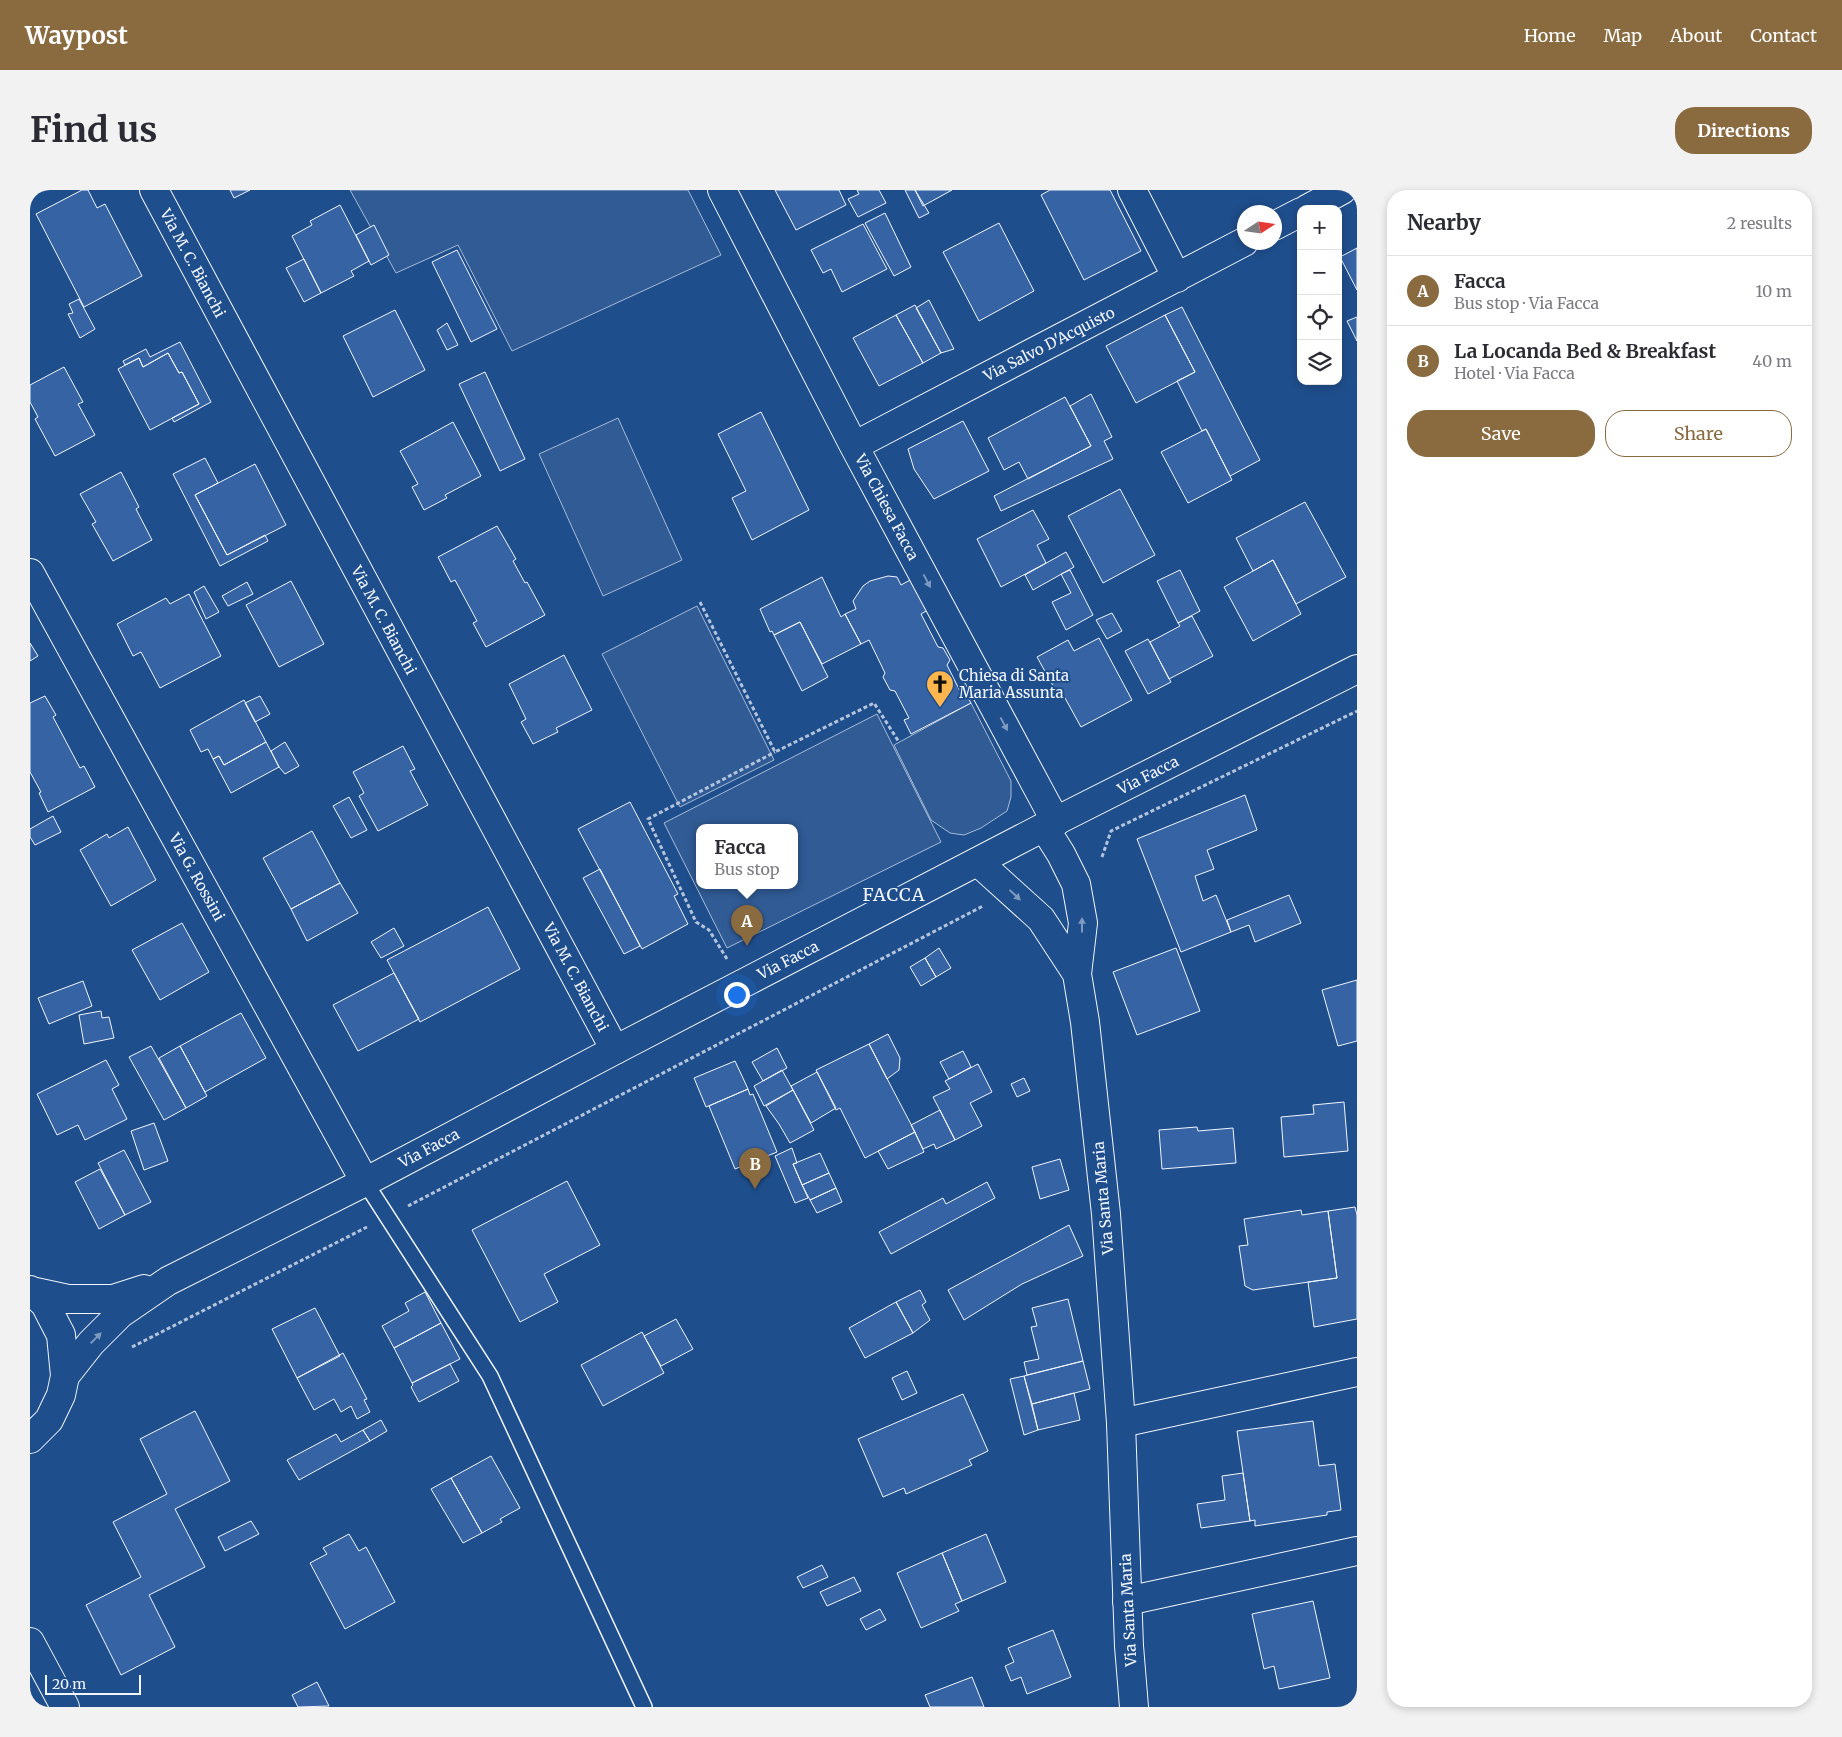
<!DOCTYPE html>
<meta charset="utf-8">
<style>
body{margin:0;font-family:Merriweather,serif;background:#f2f2f3;color:#2b2b33}
.controls{position:absolute;right:15px;top:15px;display:grid;overflow:hidden;border-radius:10px;box-shadow:0 2px 8px #0003}
.controls button{width:45px;height:45px;display:grid;place-items:center;padding:0;border:0;border-bottom:1px solid #e1e1e2;background:#fff;color:#2b2b33;font:25px sans-serif}
.compass{position:absolute;left:1207px;top:15px;width:45px;height:45px;border-radius:50%;background:#fff;box-shadow:0 2px 8px #0003;rotate:78deg}
.scale{position:absolute;left:15px;bottom:12px;width:96px;box-sizing:border-box;padding-left:5px;border:2px solid #f2f6ff;border-top:0;font-size:14px;line-height:18px;white-space:nowrap;color:#f2f6ff;-webkit-text-stroke:4px #1f4e8c;paint-order:stroke}
.you{position:absolute;left:706px;top:804px;width:18px;height:18px;margin:-12px;border:4px solid #fff;border-radius:50%;background:#1a73e8;box-shadow:0 0 0 8px #1a73e833}
.badge{display:grid;place-items:center;width:32px;height:32px;border-radius:50%;background:#8a6a3f;color:#fff;font-size:16px;font-weight:700}
.pin{position:absolute;translate:-50% -41px;filter:drop-shadow(0 1px 2px #0008)}
.pin::after{content:'';position:absolute;top:26px;width:18px;height:15px;background:inherit;clip-path:polygon(0 0,100% 0,50% 100%)}
.popup{position:absolute;left:666px;top:634px;width:102px;height:65px;box-sizing:border-box;display:grid;place-content:center;border-radius:10px;background:#fff;filter:drop-shadow(0 1px 4px #0005);font-size:16px;white-space:nowrap;color:#7c7c81}
.popup b{font-size:19px;color:#2b2b33}
.popup::after{content:'';position:absolute;left:50%;top:100%;margin-left:-10px;border:10px solid transparent;border-top-color:#fff}
.list{margin:0;padding:0;list-style:none}
h2{display:flex;justify-content:space-between;align-items:center;height:65px;margin:0;padding:0 20px;font-size:21px}
h2 small{font-size:16px;font-weight:400;color:#7c7c81}
.list li{display:grid;grid-template-columns:32px 1fr auto;gap:15px;align-items:center;box-sizing:border-box;height:70px;padding:0 20px;border-top:1px solid #e1e1e2}
.list b{display:block;font-size:19px;white-space:nowrap}
.list p{margin:0;font-size:16px;white-space:nowrap;color:#7c7c81}
.list em{font-size:16px;font-style:normal;color:#7c7c81}
.actions{display:flex;gap:10px;padding:15px 20px}
.actions a{flex:1;padding:11px 0;border:1px solid #8a6a3f;border-radius:20px;text-align:center;font-size:18px;color:#8a6a3f}
.actions .main{background:#8a6a3f;color:#fff}
.icon{flex:none;width:28px;height:28px;fill:none;stroke:currentColor;stroke-width:2;stroke-linecap:round;stroke-linejoin:round}
.map{position:relative;flex:none;width:1327px;height:1517px;overflow:hidden;border-radius:20px}
header{display:flex;align-items:center;gap:30px;box-sizing:border-box;height:70px;padding:0 25px;background:#8a6a3f;color:#fff}
header strong{font-size:24px}
nav{display:flex;gap:28px;margin-inline-start:auto;font-size:18px}
.intro{display:flex;align-items:center;justify-content:space-between;box-sizing:border-box;height:120px;padding:0 30px}
h1{margin:0;font-size:35px}
.button{padding:12px 22px;border-radius:20px;background:#8a6a3f;color:#fff;font-size:18px;font-weight:700}
main{display:flex;gap:30px;padding:0 30px}
aside{flex:1;background:#fff;border-radius:20px;box-shadow:0 2px 8px #0003}
.map>svg:first-child{display:block}
.built{fill:#305b95;stroke:#a8bbd7;fill-rule:evenodd}
.building{fill:#3563a3;stroke:#f2f6ff}
.lines{fill:none;stroke-linecap:round;stroke-linejoin:round}
.service-casing{stroke:#f2f6ff;stroke-width:18}
.minor-casing{stroke:#f2f6ff;stroke-width:30}
.secondary-casing{stroke:#f2f6ff;stroke-width:30}
.primary-casing{stroke:#f2f6ff;stroke-width:30}
.path{stroke:#b3c4dc;stroke-width:3;stroke-dasharray:4 2.5;stroke-linecap:butt}
.service{stroke:#1f4e8c;stroke-width:15}
.minor{stroke:#1f4e8c;stroke-width:28}
.secondary{stroke:#1f4e8c;stroke-width:28}
.primary{stroke:#1f4e8c;stroke-width:28}
.oneway{fill:#7e9ac0}
.labels{text-anchor:middle;dominant-baseline:central;stroke-width:4;stroke-linejoin:round;paint-order:stroke}
.street-label{font-size:15px;fill:#f2f6ff;stroke:#1f4e8c}
.poi-label{font-size:15px;fill:#f2f6ff;stroke:#1f4e8c;text-anchor:start}
.quarter-label{font-size:18px;letter-spacing:1px;fill:#f2f6ff;stroke:#1f4e8c}
</style>
<header>
<strong>Waypost</strong>
<nav><a>Home</a><a>Map</a><a>About</a><a>Contact</a></nav>
</header>
<div class="intro"><h1>Find us</h1><a class="button">Directions</a></div>
<main>
<div class="map">
<svg width="1327" height="1517" viewBox="0 0 1327 1517">
<rect width="100%" height="100%" fill="#1f4e8c"/>
<path class="built" d="M320,0h338l33,65 -209,96 -54,-106 -62,28z
M588,228l64,142 -79,36 -64,-142z
M667,416l77,154 -94,47 -78,-153z
M941,513l40,78v16l-4,14 -26,17 -17,7 -14,-2 -19,-13 -37,-75z
M847,524l64,128 -214,106 -63,-125zM670,637h94v58h-94z"/>
<path class="building" d="M52,0h6l9,18 8,-4 37,72 -58,31 -48,-93z
M200,0h20l-16,8z
M745,0h64l7,15 -50,25z
M827,0h22l7,13 -28,14 -10,-18 11,-5z
M875,0h10l14,23 -10,5z
M885,0h37l-29,16z
M1020,0h60l31,61 -57,29 -43,-85z
M310,15l29,56 -18,10 3,5 -33,17 -29,-57 20,-11 -2,-4z
M855,23l26,54 -17,9 -29,-53z
M969,33l35,68 -55,30 -36,-69z
M833,34l24,45 -45,23 -11,-23 -8,4 -12,-23z
M344,35l15,30 -18,10 -15,-30z
M1327,58v42l-17,-33z
M427,60l40,79 -26,13 -39,-80z
M274,69l17,34 -17,9 -18,-34z
M49,109l16,30 -15,9 -12,-24 5,-1 -4,-9z
M899,110l25,49 -13,4 -25,-45z
M885,115l26,48 -18,10 -27,-48z
M1152,117l78,153 -30,16 -24,-47 -4,2 -25,-50 18,-9 -30,-57z
M365,120l30,60 -52,27 -30,-61z
M866,125l27,48 -44,23 -26,-48z
M1135,125l30,57 -59,31 -30,-57z
M1327,127v24l-10,-20z
M417,133l11,22 -11,5 -10,-20z
M150,152l31,60 -37,20 -2,-4 27,-14 -17,-32 -3,1 -11,-20 -25,14 -4,-9 -14,7 -2,-4 23,-12 4,8z
M138,163l11,20 3,-1 17,32 -49,26 -32,-61 21,-11 4,9z
M34,177l19,35 -5,2 17,31 -40,21 -20,-37 3,-2 -8,-15v-17z
M455,182l40,87 -25,12 -41,-87z
M1061,204l21,43 -8,4 9,18 -112,52 -7,-15 97,-50 -21,-40z
M1035,207l26,49 -63,33 -9,-17 -15,8 -16,-32z
M731,222l48,98 -57,30 -20,-42 14,-7 -28,-57z
M933,231l26,50 -55,28 -20,-30 -6,-20z
M423,232l28,54 -36,19 2,3 -23,12 -12,-23 6,-3 -18,-33z
M1176,239l26,51 -44,23 -27,-51z
M175,268l13,25 -23,12 32,60 38,-20 3,6 -48,25 -47,-92z
M225,274l31,61 -59,30 -32,-60z
M91,282l18,35 -3,2 16,31 -39,21 -21,-37 4,-2 -16,-28z
M1090,299l35,66 -52,28 -35,-67z
M1275,312l41,75 -50,27 -23,-44 -20,11 -17,-33z
M1003,320l16,29 -12,6 9,18 -45,24 -24,-48z
M467,336l19,33 -3,2 12,22 2,-1 18,33 -59,32 -13,-24 4,-2 -22,-41 -4,2 -13,-25z
M1036,362l8,15 -41,23 -8,-15z
M1243,370l28,54 -48,27 -29,-54z
M1040,380l23,45 -27,15 -14,-28 19,-9 -10,-19z
M1150,380l20,41 -22,12 -21,-42z
M858,386l9,1 4,8 11,-6 16,31 -7,4 17,33 5,1 7,12 -3,5 13,26 3,-2 8,14 -60,31 -7,-14 5,-2 -14,-27 -5,-1 -7,-13 2,-4 -16,-33 -8,4 -16,-30 11,-5 -3,-8 10,-15 7,-5z
M792,387l19,40 4,-3 16,30 -39,20 -22,-42 -26,13 -2,-4 -2,1 -10,-23z
M261,391l33,63 -45,23 -33,-62z
M217,392l6,12 -25,12 -6,-10z
M174,396l15,26 -13,7 -12,-27z
M159,404l32,62 -61,32 -19,-36 -8,4 -16,-32 49,-26 4,6z
M1082,423l10,18 -15,8 -11,-19z
M1162,426l21,40 -44,23 -19,-37 30,-16 -2,-3z
M770,432l28,55 -26,14 -28,-56z
M1069,448l33,62 -51,27 -21,-38 -4,2 -19,-34 31,-17 6,11z
M1118,449l23,43 -23,12 -23,-43z
M0,453l8,13 -8,5z
M534,465l28,55 -36,18 2,4 -25,12 -12,-22 5,-3 -17,-35z
M15,506l11,19 -3,2 27,51 4,-2 11,21 -47,25 -9,-19 2,-1 -11,-20v-69z
M230,506l10,18 -15,8 -10,-19z
M214,510l22,42 -42,23 -5,-9 -6,3 -5,-10 -7,3 -11,-22z
M236,552l13,25 -48,26 -18,-34 6,-3 5,9z
M255,552l14,24 -14,8 -6,-7 -8,-16z
M373,556l12,23 -5,2 18,34 -50,26 -19,-35 5,-3 -11,-21z
M1215,605l12,35 -50,20 7,19 -19,7 8,25 13,-6 15,37 -50,20 -44,-113z
M319,607l18,33 -16,8 -18,-32z
M600,612l48,92 -4,2 14,28 -46,25 -64,-120z
M23,626l8,16 -26,13 -5,-8v-8z
M98,637l28,53 -45,26 -31,-56 27,-16 2,4z
M282,641l28,52 -49,26 -28,-51z
M570,679l40,77 -16,8 -41,-76z
M310,693l18,30 -51,28 -16,-32z
M1259,705l12,28 -46,19 -6,-17 -18,7 -4,-12z
M458,717l32,62 -100,53 -33,-62z
M152,733l27,49 -49,28 -28,-50z
M364,738l10,18 -23,12 -10,-16z
M909,758l12,20 -15,9 -11,-19z
M1146,758l24,63 -63,24 -24,-63z
M895,768l11,19 -15,9 -11,-19z
M364,783l25,46 -61,32 -25,-46z
M1327,790v61l-19,5 -16,-56z
M53,791l9,25 -43,18 -11,-26z
M71,821l1,7 7,-1 5,21 -30,6 -5,-29z
M211,823l25,45 -61,34 -25,-46z
M858,844l12,24 -1,12 -12,9 -18,-35z
M839,854l46,88 -50,26 -25,-50 -4,2 -20,-40z
M121,856l35,62 -22,12 -35,-63z
M150,856l27,50 -21,12 -27,-50z
M747,858l10,20 -24,13 -11,-19z
M933,861l8,16 -22,12 -9,-17z
M76,870l13,25 -7,4 15,30 -42,21 -7,-15 -21,10 -20,-41z
M705,871l13,28 -42,18 -12,-29z
M948,874l14,28 -22,11 12,23 -27,14 -22,-43 17,-8 -5,-8z
M752,880l11,20 -29,16 -10,-20z
M787,882l19,36 -25,15 -20,-37z
M994,888l6,13 -13,6 -6,-13z
M718,899l2,6 3,-1 24,58 -42,17 -26,-63z
M763,900l21,40 -24,13 -11,-19 -13,-18z
M1314,912l4,49 -64,6 -3,-40 33,-3 -1,-9z
M910,920l15,30 -19,9 -2,-5 -11,5 -12,-24z
M124,933l14,38 -24,9 -13,-39z
M1167,937l1,4 35,-3 3,35 -74,6 -3,-39z
M885,942l9,20 -36,17 -10,-18z
M762,958l5,15 -4,1 15,34 -13,5 -20,-47z
M94,960l27,52 -26,13 -27,-52z
M790,963l9,20 -27,12 -9,-21z
M1030,969l9,31 -29,9 -8,-32z
M70,979l25,46 -26,14 -24,-47z
M799,983l7,15 -26,12 -8,-15z
M537,991l33,64 -56,29 14,28 -38,20 -48,-92z
M957,992l8,16 -104,56 -12,-22 64,-34 3,6z
M806,998l6,14 -25,11 -7,-13z
M1325,1017l2,8v104l-43,8 -6,-45 29,-4 -9,-67z
M1271,1020l1,5 26,-4 9,67 -84,12 -8,-4 -6,-40 9,-1 -4,-26z
M1039,1035l14,31 -61,28 -58,36 -16,-30z
M890,1100l6,12 -4,3 8,15 -17,13 -17,-31z
M395,1102l16,31 -47,25 -12,-22 27,-15 -4,-8z
M1038,1109l15,62 -56,14 -3,-13 15,-3 -8,-32 6,-1 -5,-18z
M866,1112l17,31 -48,25 -16,-30z
M285,1118l25,48 -43,22 -25,-49z
M646,1129l17,30 -32,17 -17,-30z
M411,1133l19,36 -48,24 -18,-35z
M612,1142l22,41 -61,33 -22,-41z
M313,1163l24,46 -3,1 6,12 -13,7 -6,-13 -10,6 -7,-13 -20,11 -17,-32z
M1053,1171l7,28 -58,15 -8,-28z
M420,1174l9,17 -40,21 -8,-15 2,-2 -1,-2z
M877,1181l10,22 -15,7 -10,-22z
M994,1186l14,54 -14,5 -14,-56z
M1044,1203l6,27 -42,10 -6,-26z
M933,1204l25,57 -19,9 3,5 -66,29 -2,-6 -21,9 -25,-58z
M165,1221l35,70 -55,28 30,58 -56,28 26,52 -54,28 -35,-70 55,-28 -28,-55 54,-28 -27,-55z
M351,1230l6,11 -17,10 -7,-11z
M1283,1231l6,45 16,-2 6,46 -14,2v3l-72,11v-6l-5,1 -13,-90z
M333,1240l7,11 -71,39 -12,-20 49,-26 5,8z
M461,1266l29,52 -20,11 2,3 -20,11 -31,-55z
M1213,1283l7,48 -49,7 -4,-24 28,-4 -3,-24z
M421,1288l31,55 -19,10 -32,-54z
M221,1331l8,13 -34,17 -7,-14z
M319,1344l10,17 7,-4 29,55 -50,27 -35,-66 17,-9 -4,-6z
M956,1344l20,48 -44,19 -20,-48z
M912,1363l20,48 -7,3 4,7 -38,17 -24,-55z
M792,1375l6,12 -25,11 -6,-11z
M824,1387l7,14 -34,15 -7,-14z
M1283,1411l17,77 -51,11 -5,-23 -10,3 -12,-55z
M850,1419l6,11 -20,10 -6,-11z
M1023,1440l18,47 -44,17 -6,-17 -10,4 -6,-15 9,-4 -6,-14z
M942,1487l12,30h-54l-5,-12z
M287,1492l12,24 -31,1 -6,-12z"/>
<g class="lines">
<g class="service-casing">
<path id="service" d="M335,992l125,194 154,331"/>
</g>
<g class="minor-casing">
<path id="minor" d="M124,0l461,860
M692,0l132,256 202,376
M1102,0l45,88
M1277,19l35,-19
M1244,36l27,-14
M824,256l390,-204
M0,383l335,609
M1091,1233l236,-51
M1097,1411l230,-50
M0,1452l35,65"/>
</g>
<g class="secondary-casing">
<path id="secondary" d="M1014,637l17,27 15,30 7,39 -6,51 8,48 21,192 15,209 8,223 5,61
M948,672l63,57 36,55"/>
</g>
<g class="primary-casing">
<path id="primary" d="M0,1100l15,14 16,31 4,41 -4,19 -12,25 -19,19
M1,1101l37,8h45l31,-10
M35,1186l26,-33 29,-29 48,-33 197,-99 250,-132 429,-223 313,-158"/>
</g>
<path class="path" d="M670,412l75,150 99,-49 25,39
M1072,667l9,-26 246,-120
M697,769l-18,-29 -13,-8 -48,-103 127,-67
M378,1016l575,-300
M102,1157l235,-120"/>
<use href="#service" class="service"/>
<use href="#minor" class="minor"/>
<use href="#secondary" class="secondary"/>
<use href="#primary" class="primary"/>
</g>
<defs><path id="oneway-solid" d="M-6-.8H1V-3.2L6.5 0L1 3.2V.8H-6Z" transform="scale(1.25)"/></defs>
<g class="oneway">
<use href="#oneway-solid" transform="translate(897 391) rotate(62)"/>
<use href="#oneway-solid" transform="translate(974 534) rotate(62)"/>
<use href="#oneway-solid" transform="translate(985 705) rotate(43)"/>
<use href="#oneway-solid" transform="translate(1052 735) rotate(-90)"/>
<use href="#oneway-solid" transform="translate(66 1148) rotate(-45)"/>
</g>
<defs>
<g id="church-pin" transform="scale(1.4375)"><path d="M0 17L-7.5 6A9.5 9.5 0 1 1 7.5 6Z" fill="#ffb74d" stroke="#1f4e8c"/><path d="M-1.2-6h2.4v3.5h3.3v2.4h-3.3V6h-2.4V-.1h-3.3v-2.4h3.3Z" fill="#111"/></g>
</defs>
<g fill-rule="evenodd">
<use href="#church-pin" x="910" y="494"/>
</g>
<g class="labels">
<g class="street-label">
<text transform="translate(163 73) rotate(62)">Via M. C. Bianchi</text>
<text transform="translate(1019 154) rotate(-27)">Via Salvo D'Acquisto</text>
<text transform="translate(857 317) rotate(62)">Via Chiesa Facca</text>
<text transform="translate(354 430) rotate(62)">Via M. C. Bianchi</text>
<text transform="translate(1118 585) rotate(-27)">Via Facca</text>
<text transform="translate(167 687) rotate(61)">Via G. Rossini</text>
<text transform="translate(758 770) rotate(-27)">Via Facca</text>
<text transform="translate(546 787) rotate(62)">Via M. C. Bianchi</text>
<text transform="translate(399 958) rotate(-28)">Via Facca</text>
<text transform="translate(1073 1008) rotate(-95)">Via Santa Maria</text>
<text transform="translate(1098 1420) rotate(-93)">Via Santa Maria</text>
</g>
<g class="poi-label">
<text x="929" y="485">Chiesa di Santa<tspan x="929" dy="17">Maria Assunta</tspan></text>
</g>
<g class="quarter-label">
<text x="864" y="704">FACCA</text>
</g>
</g>
</svg>
<div class="controls">
<button>+</button>
<button>−</button>
<button><svg class="icon" aria-label="locate" viewBox="0 0 24 24"><circle cx="12" cy="12" r="6"/><path d="M12 2v4M12 18v4M2 12h4M18 12h4"/></svg></button>
<button><svg class="icon" aria-label="layers" viewBox="0 0 24 24"><path d="M12 4l9 5-9 5-9-5zM3 14l9 5 9-5"/></svg></button>
</div>
<svg class="compass" viewBox="-18 -18 36 36"><path d="M0-13l5 13h-10z" fill="#e53935"/><path d="M0 13l5-13h-10z" fill="#7c7c81"/></svg>
<div class="scale">20 m</div>
<div class="you"></div>
<div class="pin badge" style="left:717px;top:756px">A</div>
<div class="popup"><b>Facca</b>Bus stop</div>
<div class="pin badge" style="left:725px;top:999px">B</div>
</div>
<aside>
<h2>Nearby<small>2 results</small></h2>
<ul class="list">
<li><span class="badge">A</span><div><b>Facca</b><p>Bus stop · Via Facca</p></div><em>10 m</em></li>
<li><span class="badge">B</span><div><b>La Locanda Bed &amp; Breakfast</b><p>Hotel · Via Facca</p></div><em>40 m</em></li>
</ul>
<div class="actions"><a class="main">Save</a><a>Share</a></div>
</aside>
</main>
